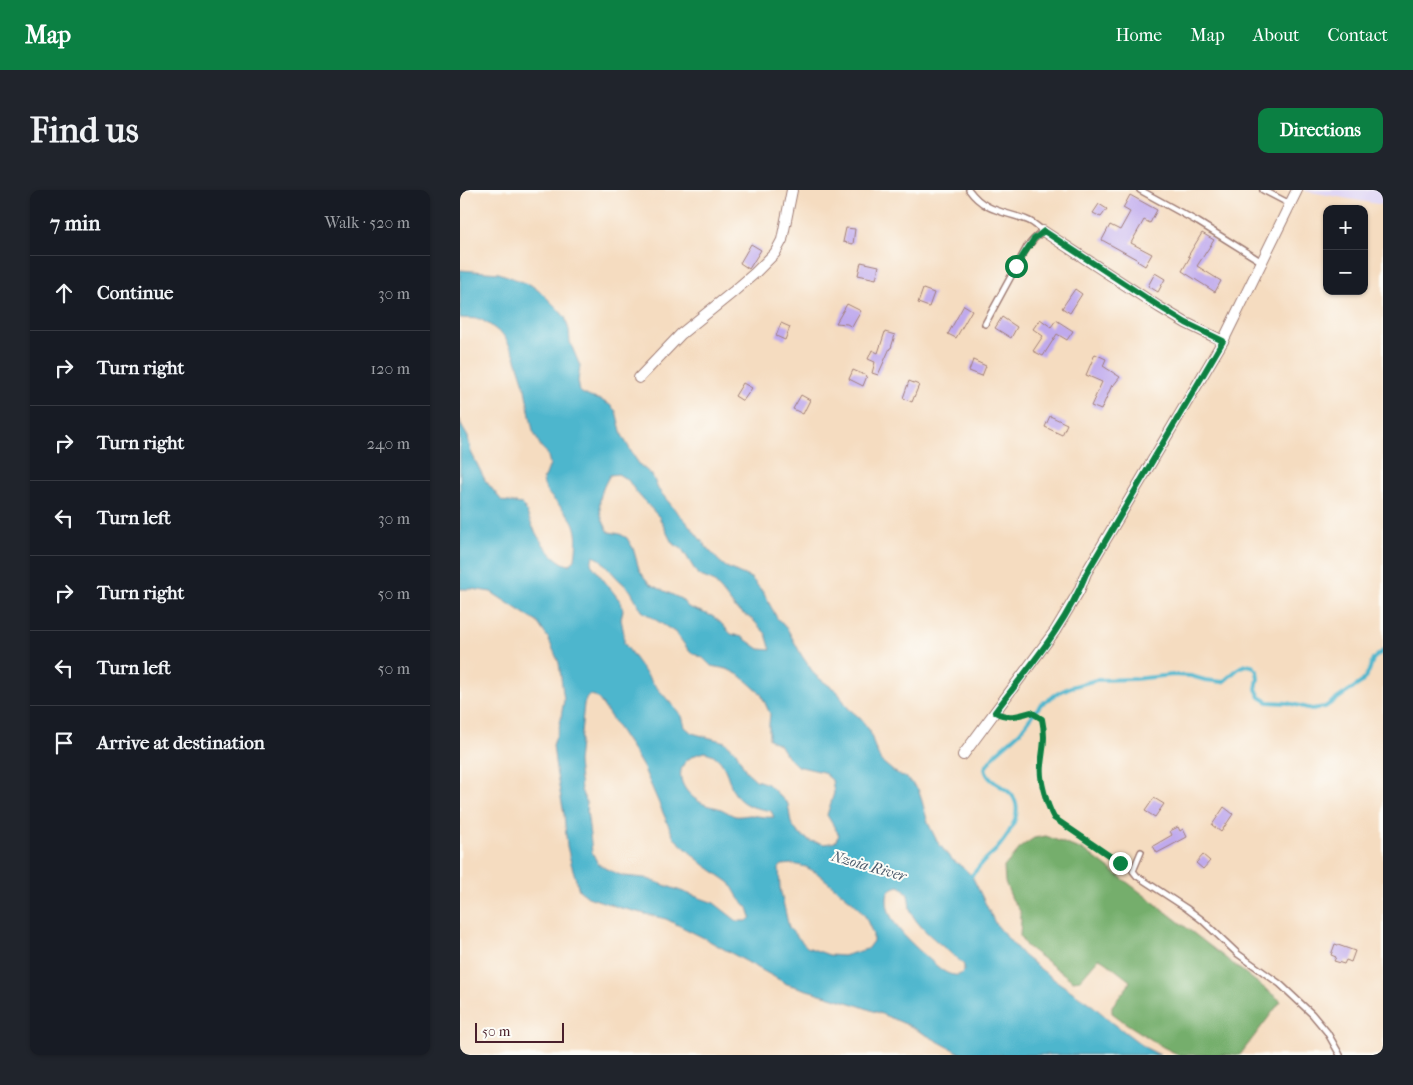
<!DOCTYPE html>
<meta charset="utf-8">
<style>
body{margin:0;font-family:"IM FELL French Canon",serif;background:#20242c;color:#f1f3f6}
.controls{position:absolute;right:15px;top:15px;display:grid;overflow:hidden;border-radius:10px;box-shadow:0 1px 4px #0004}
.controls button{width:45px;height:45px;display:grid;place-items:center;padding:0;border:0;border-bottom:1px solid #363941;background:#171b24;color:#f1f3f6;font:25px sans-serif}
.scale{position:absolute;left:15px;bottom:12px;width:89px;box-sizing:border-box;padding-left:5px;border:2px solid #4a1f2b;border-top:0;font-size:14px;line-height:18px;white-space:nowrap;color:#4a1f2b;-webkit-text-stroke:4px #fdfcf7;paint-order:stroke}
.stop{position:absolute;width:15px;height:15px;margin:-11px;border:4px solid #0b8043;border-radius:50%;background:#fff}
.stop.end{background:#0b8043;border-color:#fff;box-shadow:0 1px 5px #0008}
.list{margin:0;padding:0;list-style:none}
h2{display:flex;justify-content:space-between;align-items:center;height:65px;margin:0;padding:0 20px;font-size:21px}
h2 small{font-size:16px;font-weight:400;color:#9ea1a6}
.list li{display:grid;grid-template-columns:32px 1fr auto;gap:15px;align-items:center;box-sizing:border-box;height:75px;padding:0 20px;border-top:1px solid #363941}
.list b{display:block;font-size:19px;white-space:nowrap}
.list em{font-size:16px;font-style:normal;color:#9ea1a6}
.icon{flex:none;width:28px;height:28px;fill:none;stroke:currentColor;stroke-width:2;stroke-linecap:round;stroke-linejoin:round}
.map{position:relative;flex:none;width:923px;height:865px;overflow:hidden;border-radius:10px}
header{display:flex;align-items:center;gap:30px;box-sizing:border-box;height:70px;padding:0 25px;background:#0b8043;color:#fff}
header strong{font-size:24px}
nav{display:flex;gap:28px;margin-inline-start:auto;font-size:18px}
.intro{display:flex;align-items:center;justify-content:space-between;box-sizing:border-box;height:120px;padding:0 30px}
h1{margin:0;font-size:35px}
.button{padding:12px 22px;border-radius:10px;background:#0b8043;color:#fff;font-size:18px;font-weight:700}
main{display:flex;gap:30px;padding:0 30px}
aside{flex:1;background:#171b24;border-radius:10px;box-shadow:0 1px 4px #0004}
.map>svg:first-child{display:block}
.built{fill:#dfd5f5}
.forest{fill:#74ae6c;stroke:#5f664c}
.water{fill:#4eb6cd;stroke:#4c6a7c;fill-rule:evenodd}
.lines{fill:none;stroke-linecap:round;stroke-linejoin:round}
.stream{stroke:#4eb6cd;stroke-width:4}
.building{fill:#c0aaed}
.lane-casing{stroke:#a07e76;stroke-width:8}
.street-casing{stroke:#a07e76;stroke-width:12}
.path{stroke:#a07e76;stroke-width:2;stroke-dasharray:1 4;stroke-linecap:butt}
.lane{stroke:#fff;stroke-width:5}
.street{stroke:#fff;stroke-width:10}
.route{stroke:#0b8043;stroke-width:6}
.labels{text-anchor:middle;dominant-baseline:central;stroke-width:4;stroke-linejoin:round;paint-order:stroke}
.water-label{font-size:15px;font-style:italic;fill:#4c5b6c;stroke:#fdfcf7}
</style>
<header>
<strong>Map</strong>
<nav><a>Home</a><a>Map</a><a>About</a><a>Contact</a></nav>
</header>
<div class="intro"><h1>Find us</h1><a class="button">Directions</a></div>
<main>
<aside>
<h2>7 min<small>Walk · 520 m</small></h2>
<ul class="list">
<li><svg class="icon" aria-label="ahead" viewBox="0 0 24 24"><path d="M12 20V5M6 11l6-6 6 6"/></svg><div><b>Continue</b></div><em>30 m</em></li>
<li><svg class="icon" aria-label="right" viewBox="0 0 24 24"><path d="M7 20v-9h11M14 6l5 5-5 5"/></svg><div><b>Turn right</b></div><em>120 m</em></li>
<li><svg class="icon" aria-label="right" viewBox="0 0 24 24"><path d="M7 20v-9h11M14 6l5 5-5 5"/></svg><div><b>Turn right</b></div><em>240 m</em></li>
<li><svg class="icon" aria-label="left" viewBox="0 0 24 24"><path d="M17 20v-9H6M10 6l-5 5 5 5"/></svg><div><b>Turn left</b></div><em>30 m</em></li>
<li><svg class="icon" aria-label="right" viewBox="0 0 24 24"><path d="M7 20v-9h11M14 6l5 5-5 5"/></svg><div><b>Turn right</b></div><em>50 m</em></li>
<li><svg class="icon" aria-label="left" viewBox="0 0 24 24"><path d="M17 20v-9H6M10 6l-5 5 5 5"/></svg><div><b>Turn left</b></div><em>50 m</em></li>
<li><svg class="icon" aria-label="arrive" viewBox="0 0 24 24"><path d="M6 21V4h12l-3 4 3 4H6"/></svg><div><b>Arrive at destination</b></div></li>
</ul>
</aside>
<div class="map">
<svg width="923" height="865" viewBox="0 0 923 865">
<rect width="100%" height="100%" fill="#fdfcf7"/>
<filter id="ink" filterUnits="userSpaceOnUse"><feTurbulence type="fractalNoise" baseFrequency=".02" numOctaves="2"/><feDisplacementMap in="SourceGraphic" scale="10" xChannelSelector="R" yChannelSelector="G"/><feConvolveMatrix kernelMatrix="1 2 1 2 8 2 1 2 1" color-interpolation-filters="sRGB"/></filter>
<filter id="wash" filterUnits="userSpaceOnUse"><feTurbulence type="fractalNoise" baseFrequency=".0096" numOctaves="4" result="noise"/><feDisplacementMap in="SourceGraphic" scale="20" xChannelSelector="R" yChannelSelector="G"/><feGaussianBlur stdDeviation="1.12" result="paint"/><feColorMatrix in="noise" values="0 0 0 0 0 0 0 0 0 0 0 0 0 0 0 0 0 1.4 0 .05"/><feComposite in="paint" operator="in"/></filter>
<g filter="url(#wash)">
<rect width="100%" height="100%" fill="#f5dcc0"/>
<path class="built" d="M846,0h77v15l-78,-14z"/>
<path class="forest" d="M586,646l41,16 65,49 129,100 -41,54h-61l-16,-8 -36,-23 -15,-11v-7l16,-20 2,-5 -27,-21 -4,-2 -19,22 -7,1 -47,-35 -6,-10 1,-16 -1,-9 -8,-12 -7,-17 -1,-15 18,-21 12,-8z"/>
<path class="water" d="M0,80l39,3 32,12 12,9 11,11 11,12 4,13 1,12 10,24 -2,15 2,11 10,5 11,3 9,5 6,6 6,24 11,20 7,10 12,10 6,14 18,22 9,9 23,29 11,12 7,6 25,11 12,14 14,26 11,12 14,26 13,19 9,7 13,9 11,17 12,10 10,13 4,14 7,16 12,10 13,7 12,11 4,12 6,22 9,18 13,17 14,10 8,8 23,47 17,20 12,13 28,22 40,27 21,18 33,25 14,7h-197l-55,-30 -29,-12 -25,-9 -67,-20 -83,-46 -38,-19 -45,-11 -33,-11 -9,-7 -8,-27 -4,-17 -3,-32 -8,-44 -3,-25 6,-17 5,-28 -5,-37 -11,-25 -11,-16 -46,-30 -19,-3h-12v-169l1,5 7,12 3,15 14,28 17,21 20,3c6,8 7,17 12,25 5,12 22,34 35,36l6,-5c1,-10 3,-22 0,-32 -4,-18 -31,-30 -32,-48l3,-5 4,-11 -3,-11 -6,-6 -8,-16 -9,-47 -10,-31 -10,-17 -14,-11 -10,-6 -20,-1zM158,284l10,6 8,12 23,25 13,26 10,6 16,26 15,6 9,10 14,18 17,11 13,14 5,16 -12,-1 -17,-12 -11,-3 -11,-12 -8,-6 -24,-9 -7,-8 -31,-15 -6,-7 -5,-8 -6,-21 -6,-10 -7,-4 -11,-2c-13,-20 -12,-36 1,-57zM133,366l7,3 17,19 13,12 12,21 34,22 14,19 13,6 8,8 16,3 14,7 20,18 9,20 -1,10v15l10,5 6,10 12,12 26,6 9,8 2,13 -7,22 12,20 -4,7 -10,2 -15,-3 -12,-8 -7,-10 -3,-19 -20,-20 -12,-4 -10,-9 -10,-19 -11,-10 -33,-9 -7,-6 -3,-11 -30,-34 -28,-39v-9l-3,-15 2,-9 -2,-8 -30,-38zM130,505l5,1 5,5 34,51 10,17 30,69 29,26 27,19 8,14 10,11 3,9 -4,4h-10l-23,-18 -14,-5 -55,-20 -22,-2 -12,-5 -13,-7 -6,-12 -6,-50 -5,-12 -3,-28 6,-58 3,-7zM245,562c3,1 8,2 11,5 15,12 11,36 28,46 8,5 18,6 27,8l3,6c-7,1 -16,-1 -23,-2 -5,0 -11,2 -16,1 -4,-1 -9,-5 -14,-7 -4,-2 -10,-2 -15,-4 -29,-12 -38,-45 -1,-53zM333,674l13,3 11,6 37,30 11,13 8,18v7l-6,8 -24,7 -14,-1 -22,-8 -18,-19 -9,-40 -1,-20 3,-3zM439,696c15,8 7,19 14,30 10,17 36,34 51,49v6c-3,3 -5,5 -10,4 -10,-1 -18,-10 -26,-17 -16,-14 -42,-36 -41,-59 0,-4 1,-8 4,-10 3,-2 6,-2 8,-3z"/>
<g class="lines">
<path class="stream" d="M509,688c6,-5 10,-12 15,-17 4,-4 8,-7 12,-11 11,-13 29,-38 16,-55 -8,-10 -25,-12 -27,-27l11,-15 24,-21 21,-28 19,-12 11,-5 25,-7 38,-1 39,-4 18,1 14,4 18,2 16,-14 7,-3 6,1 5,5 1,8 -2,10 4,8 8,5 20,1 24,6 13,-2 37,-25 7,-11 4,-12 10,-8"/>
</g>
<g id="blocks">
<path class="building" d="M670,5l27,15 -7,13 -6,-3 -13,23 21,11 -7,12 -8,-5 1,-1 -36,-20 8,-15 10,5 10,-18 -7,-4z
M639,14l8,5 -6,8 -8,-4z
M386,38l9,1 -2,15 -10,-2z
M742,43l12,7 -17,26 24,15 -6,11 -33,-21 8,-14 -2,-1z
M291,54l10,6 -12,19 -9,-6z
M401,72l18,4 -3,13 -18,-4z
M695,83l10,6 -7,13 -10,-6z
M463,99l11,4 -5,14 -11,-4z
M615,99l7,5 -12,19 -8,-5z
M387,114l14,7 -9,16 -5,-3 -11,-1z
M504,115l8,5 -16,28 -8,-4z
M542,127l15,10 -6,11 -16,-10z
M580,129l11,8 5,-7 17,11 -6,9 -10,-6 -14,22 -10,-5 10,-15 -10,-7z
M321,133l9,4 -5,13 -9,-4z
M425,142l10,3 -4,13h-1l-12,27 -6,-2 3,-11 -7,-3 4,-9 6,3z
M635,164l11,5 -3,7 17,11 -7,9 -1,-1 -11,25 -10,-4 11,-24 -16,-7z
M513,170l13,6 -4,10 -13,-5z
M393,180l14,6 -4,10 -14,-7z
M449,191l10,4 -7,17 -9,-4z
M283,193l9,5 -9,13 -8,-5z
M341,205l9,5 -7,14 -10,-5z
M590,226l17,8 -5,11 -17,-8z
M694,608l10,6 -9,13 -10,-6z
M764,617l9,7 -12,18 -9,-7z
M718,637l2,4 3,-2 4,8 -30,16 -4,-7 19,-11 -2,-4z
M743,665l7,6 -7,8 -7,-6z
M875,754l20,7 -4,11 -5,-2 -2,4 -10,-3 2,-4 -5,-2z"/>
</g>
</g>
<g filter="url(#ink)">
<use href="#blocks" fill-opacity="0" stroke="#a07e76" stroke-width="1"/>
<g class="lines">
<g class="lane-casing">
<path id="lane" d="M509,0c16,22 35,21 58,30 6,2 11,7 16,11l-9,8 -7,8 -42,77
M680,0l58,32 64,40
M803,0l27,14
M681,662l-8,19 4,5 49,32 16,12 36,34 42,30 32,30 15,18 13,23"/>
</g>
<g class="street-casing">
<path id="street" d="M583,41l116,76 27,16 37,18
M179,188l42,-44 52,-42 22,-19 20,-20 7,-13 10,-50
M503,565l92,-124 24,-40 7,-18 137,-232 74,-151"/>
</g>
<path class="path" d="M546,526l16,-1 9,-3 11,7c4,19 0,28 -1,46 -2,14 6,40 13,53l73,49"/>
<use href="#lane" class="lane"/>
<use href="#street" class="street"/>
</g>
</g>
<g class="lines" filter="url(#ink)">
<path class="route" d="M556,76l18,-27 10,-8 116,76 26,16 37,18 -137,233c-20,51 -58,94 -91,138 12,7 23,4 36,0l11,7c4,19 1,28 -1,46 -2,15 6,40 13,53l66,45"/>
</g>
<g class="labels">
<g class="water-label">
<text transform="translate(409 676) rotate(16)">Nzoia River</text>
</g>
</g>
</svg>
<div class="controls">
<button>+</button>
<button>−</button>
</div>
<div class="scale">50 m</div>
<div class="stop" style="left:556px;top:76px"></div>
<div class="stop end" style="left:660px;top:673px"></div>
</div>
</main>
